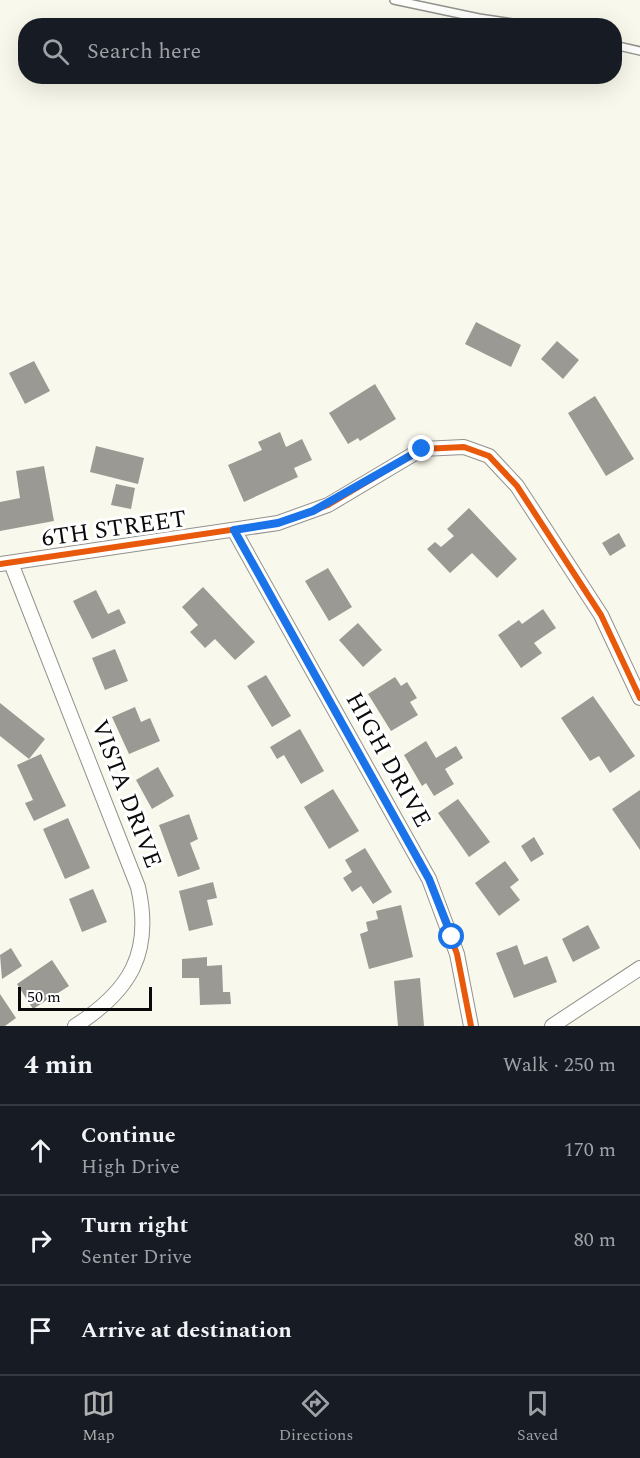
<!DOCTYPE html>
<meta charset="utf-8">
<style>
body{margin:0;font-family:Spectral,serif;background:#20242c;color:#f1f3f6}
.scale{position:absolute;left:18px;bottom:15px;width:134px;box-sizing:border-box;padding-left:6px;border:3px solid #0a0a0a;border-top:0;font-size:16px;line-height:21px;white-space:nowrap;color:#0a0a0a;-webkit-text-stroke:4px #fff;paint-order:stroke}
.stop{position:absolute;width:18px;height:18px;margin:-14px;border:4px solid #1a73e8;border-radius:50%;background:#fff}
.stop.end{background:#1a73e8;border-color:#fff;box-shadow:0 2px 6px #0008}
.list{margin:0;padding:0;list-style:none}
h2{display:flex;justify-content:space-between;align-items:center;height:78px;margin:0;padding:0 24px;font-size:26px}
h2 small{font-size:20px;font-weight:400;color:#9ea1a6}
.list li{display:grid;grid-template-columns:39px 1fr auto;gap:18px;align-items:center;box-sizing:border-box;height:90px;padding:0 24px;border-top:2px solid #363941}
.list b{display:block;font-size:22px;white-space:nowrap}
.list p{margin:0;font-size:20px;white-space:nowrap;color:#9ea1a6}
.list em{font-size:20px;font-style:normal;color:#9ea1a6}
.icon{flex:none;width:33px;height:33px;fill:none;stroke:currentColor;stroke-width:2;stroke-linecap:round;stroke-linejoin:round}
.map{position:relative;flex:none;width:640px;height:1026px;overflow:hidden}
.search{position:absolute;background:#171b24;box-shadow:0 6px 24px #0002;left:18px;right:18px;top:18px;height:66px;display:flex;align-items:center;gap:15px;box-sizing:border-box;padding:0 21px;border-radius:24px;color:#9ea1a6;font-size:22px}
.sheet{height:348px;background:#171b24}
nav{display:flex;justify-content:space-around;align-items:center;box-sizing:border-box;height:84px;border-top:2px solid #363941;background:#171b24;font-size:16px;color:#9ea1a6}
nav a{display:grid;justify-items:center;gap:3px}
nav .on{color:#afb0af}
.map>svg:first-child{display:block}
.building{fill:#9b9993}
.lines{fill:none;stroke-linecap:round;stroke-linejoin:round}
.service-casing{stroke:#92918c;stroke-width:10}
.minor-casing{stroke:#92918c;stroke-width:16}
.service{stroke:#fefefc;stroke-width:7}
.minor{stroke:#fefefc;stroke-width:14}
.cycleway-casing{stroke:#fff;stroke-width:10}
.cycleway{stroke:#e8590c;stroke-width:6}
.route{stroke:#1a73e8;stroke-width:8}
.labels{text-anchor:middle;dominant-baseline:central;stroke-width:6;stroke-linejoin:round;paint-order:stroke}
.street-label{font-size:24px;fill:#0a0a0a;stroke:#fff}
</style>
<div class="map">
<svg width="640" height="1026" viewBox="0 0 640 1026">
<rect width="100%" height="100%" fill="#f9f8ec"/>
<path class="building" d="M476,322l45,23 -10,22 -46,-23z
M557,341l22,19 -16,19 -22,-20z
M34,361l16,30 -25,13 -16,-31z
M375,384l21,35 -36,22 -2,-3 -10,6 -19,-31z
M595,396l39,63 -28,17 -38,-63z
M280,432l6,15 16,-8 10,21 -18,8 4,9 -54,25 -16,-37 34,-15 -4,-8z
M96,446l48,12 -6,26 -48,-12z
M44,466l10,55 -54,10v-29l20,-4 -4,-27z
M116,484l19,4 -4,21 -20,-4z
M469,508l48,51 -20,19 -25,-25 -22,20 -23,-24 8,-7 6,5 13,-11 -7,-7z
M619,533l7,13 -16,10 -8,-13z
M328,568l24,39 -23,14 -24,-40z
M203,587l52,55 -20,18 -20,-21 -10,9 -15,-16 8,-7 -16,-18z
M96,590l12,24 11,-5 7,14 -34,16 -19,-38z
M543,609l13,19 -22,15 8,10 -21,15 -23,-33 21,-15 3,4z
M358,623l24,27 -19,17 -24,-27z
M115,649l13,32 -23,9 -13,-32z
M266,675l25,41 -19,11 -25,-41z
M395,677l6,9 6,-4 10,16 -7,4 8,13 -27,16 -23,-37z
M593,696l42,60 -25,17 -11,-17 -9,5 -29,-43z
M0,703l45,36 -16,20 -29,-23z
M135,707l6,15 9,-4 10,23 -31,13 -17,-37z
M300,729l24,42 -23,13 -17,-29 -7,4 -7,-12z
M426,741l10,17 20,-12 7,12 -18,11 9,15 -20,12 -8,-13 -4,3 -18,-31z
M41,754l25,52 -32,15 -9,-18 8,-3 -16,-35z
M158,767l16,29 -22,13 -16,-29z
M333,789l26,42 -30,18 -25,-42z
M640,790v60l-28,-41z
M458,799l32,43 -21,15 -31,-44z
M189,814l9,25 -8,4 10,26 -22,8 -19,-52z
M68,818l22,50 -25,11 -22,-50z
M534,837l10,17 -13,8 -10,-16z
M365,848l27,44 -19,12 -12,-18 -9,6 -9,-14 9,-6 -7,-12z
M505,861l14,19 -9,7 10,13 -21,16 -24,-33z
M213,882l4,16 -10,2 6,25 -24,6 -10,-40z
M93,889l14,33 -25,10 -13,-33z
M401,905l12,52 -44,12 -9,-35 8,-3 -2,-9 12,-3 -2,-8z
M588,925l12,23 -27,14 -11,-23z
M517,945l7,20 23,-9 10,26 -43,16 -18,-45z
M11,948l11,18 -20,13 -2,-24z
M207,957v9l15,-1 1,27h7l1,12 -31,1 -1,-27h-17v-19z
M52,960l17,26 -36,23 -16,-25z
M420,978l4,48h-26l-4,-45z
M0,994l16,24 -11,8h-5z"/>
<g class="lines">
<g class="service-casing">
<path id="service" d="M394,0l85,18 55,8
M614,45l26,6"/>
</g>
<g class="minor-casing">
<path id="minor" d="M234,530l195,349 28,75 14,72
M11,563l127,324c15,66 -8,104 -63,139
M0,564l278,-41 50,-18 94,-56 42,-2 25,9 28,30 84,129 39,83
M552,1026l88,-58"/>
</g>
<use href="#service" class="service"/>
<use href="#minor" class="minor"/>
<g class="cycleway-casing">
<path id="cycleway" d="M234,530l195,349 28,75 14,72
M0,564l278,-41 50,-18 94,-56 42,-2 25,9 28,30 84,129 39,83"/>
</g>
<use href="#cycleway" class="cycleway"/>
</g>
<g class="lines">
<path class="route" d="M422,449l-109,62 -35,12 -44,7 195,349 23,58"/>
</g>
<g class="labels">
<g class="street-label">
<text transform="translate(114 529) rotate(-8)">6TH STREET</text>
<text transform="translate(388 760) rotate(61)">HIGH DRIVE</text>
<text transform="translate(126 794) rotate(69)">VISTA DRIVE</text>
</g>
</g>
</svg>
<div class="scale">50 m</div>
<div class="stop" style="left:452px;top:937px"></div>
<div class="stop end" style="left:422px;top:449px"></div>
<div class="search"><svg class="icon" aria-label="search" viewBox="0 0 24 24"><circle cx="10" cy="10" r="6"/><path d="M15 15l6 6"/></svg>Search here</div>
</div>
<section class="sheet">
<h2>4 min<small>Walk · 250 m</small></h2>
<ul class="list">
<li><svg class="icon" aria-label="ahead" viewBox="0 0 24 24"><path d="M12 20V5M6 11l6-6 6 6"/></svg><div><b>Continue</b><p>High Drive</p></div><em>170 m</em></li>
<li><svg class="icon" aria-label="right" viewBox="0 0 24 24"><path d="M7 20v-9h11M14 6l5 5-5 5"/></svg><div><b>Turn right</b><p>Senter Drive</p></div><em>80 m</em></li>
<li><svg class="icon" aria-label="arrive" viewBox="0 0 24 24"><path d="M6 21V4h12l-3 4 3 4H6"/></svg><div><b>Arrive at destination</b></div></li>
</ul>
</section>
<nav>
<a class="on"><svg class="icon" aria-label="map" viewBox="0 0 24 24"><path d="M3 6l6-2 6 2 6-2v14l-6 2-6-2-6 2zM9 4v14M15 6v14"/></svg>Map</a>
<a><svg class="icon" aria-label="directions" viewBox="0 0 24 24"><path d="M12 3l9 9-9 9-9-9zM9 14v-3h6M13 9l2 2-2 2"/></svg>Directions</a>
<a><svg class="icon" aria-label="saved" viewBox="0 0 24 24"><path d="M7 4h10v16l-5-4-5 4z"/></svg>Saved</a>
</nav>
